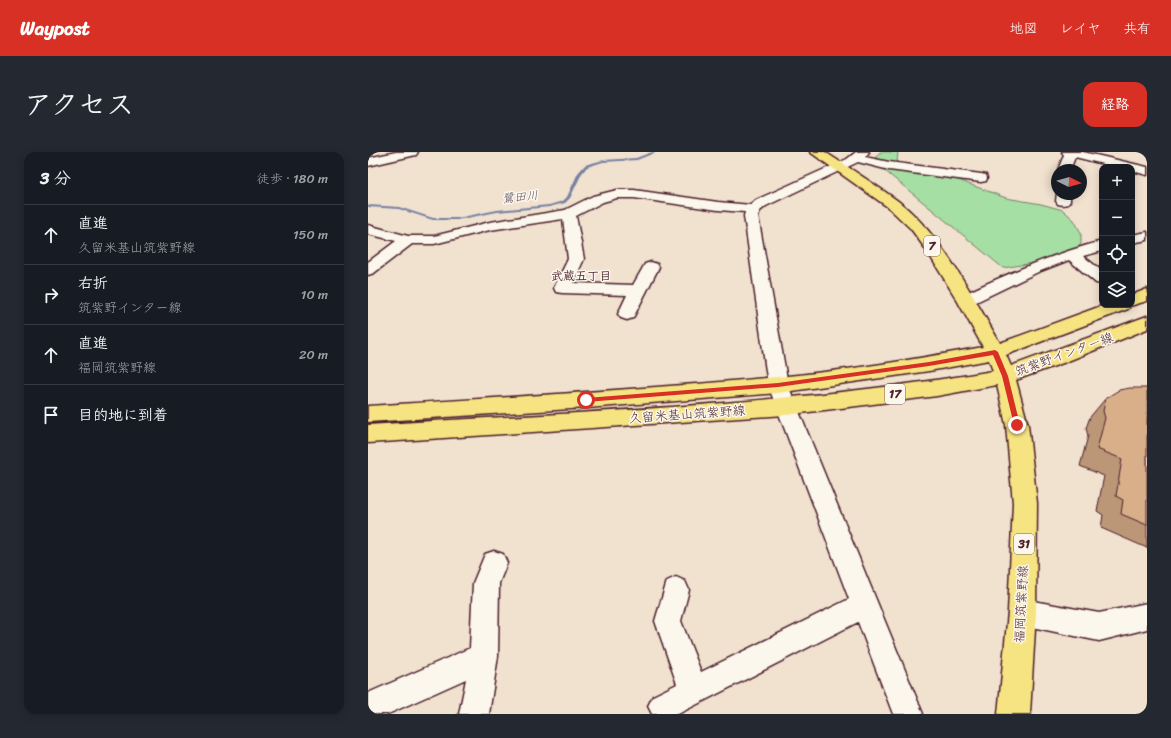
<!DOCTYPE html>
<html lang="ja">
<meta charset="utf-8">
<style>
body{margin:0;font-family:Sriracha,"Klee One",sans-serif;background:#242831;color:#f1f3f6}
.controls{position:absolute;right:12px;top:12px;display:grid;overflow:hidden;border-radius:8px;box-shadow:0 2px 10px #0003}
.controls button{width:36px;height:36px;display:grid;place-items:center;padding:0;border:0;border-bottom:1px solid #363941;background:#171b24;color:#f1f3f6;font:20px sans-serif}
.compass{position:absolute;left:683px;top:12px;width:36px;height:36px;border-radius:50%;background:#171b24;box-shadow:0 2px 10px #0003;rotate:95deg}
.stop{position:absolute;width:12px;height:12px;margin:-9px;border:3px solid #d93025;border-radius:50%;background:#fff}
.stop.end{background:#d93025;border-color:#fff;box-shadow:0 1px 4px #0008}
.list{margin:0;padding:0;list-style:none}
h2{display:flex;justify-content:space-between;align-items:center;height:52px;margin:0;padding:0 16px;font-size:17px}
h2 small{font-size:13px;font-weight:400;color:#9ea1a6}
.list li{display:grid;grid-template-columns:26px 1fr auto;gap:12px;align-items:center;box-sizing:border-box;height:60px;padding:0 16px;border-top:1px solid #363941}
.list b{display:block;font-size:15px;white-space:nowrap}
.list p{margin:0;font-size:13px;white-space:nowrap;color:#9ea1a6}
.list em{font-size:13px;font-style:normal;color:#9ea1a6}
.icon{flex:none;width:22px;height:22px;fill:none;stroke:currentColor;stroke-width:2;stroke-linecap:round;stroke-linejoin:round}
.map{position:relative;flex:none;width:779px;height:562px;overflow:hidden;border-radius:12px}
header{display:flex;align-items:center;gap:24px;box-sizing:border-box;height:56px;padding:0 20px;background:#d93025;color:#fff}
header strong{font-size:19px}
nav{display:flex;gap:22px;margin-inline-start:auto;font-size:14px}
.intro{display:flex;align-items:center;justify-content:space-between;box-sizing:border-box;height:96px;padding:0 24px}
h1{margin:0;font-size:28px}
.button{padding:10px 18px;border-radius:12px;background:#d93025;color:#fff;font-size:14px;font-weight:700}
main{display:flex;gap:24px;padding:0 24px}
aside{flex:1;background:#171b24;border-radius:12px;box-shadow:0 2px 10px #0003}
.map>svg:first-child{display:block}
.green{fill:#a5dfa4;stroke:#787f68}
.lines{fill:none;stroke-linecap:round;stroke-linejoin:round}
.stream{fill:#7681a1;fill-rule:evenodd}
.minor-casing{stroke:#4a1f2b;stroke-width:3}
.primary-casing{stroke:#4a1f2b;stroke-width:3}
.minor{fill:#fbf7ec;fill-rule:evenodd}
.primary{fill:#f6e381;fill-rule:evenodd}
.wall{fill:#bb9677;stroke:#4a1f2b}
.building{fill:#d9af8a;stroke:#4a1f2b}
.route{fill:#d93025}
.labels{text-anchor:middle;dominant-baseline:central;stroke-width:3;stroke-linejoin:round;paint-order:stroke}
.far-water-label{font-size:12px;font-style:italic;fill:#605066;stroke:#fbf7ec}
.shield{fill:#fbf7ec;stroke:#7f6065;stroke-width:1}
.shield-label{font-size:12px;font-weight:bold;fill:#4a1f2b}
.far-neighbourhood-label{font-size:12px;font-weight:bold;fill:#4a1f2b;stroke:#fbf7ec}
.street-label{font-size:13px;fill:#4a1f2b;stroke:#fbf7ec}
</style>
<header>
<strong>Waypost</strong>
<nav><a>地図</a><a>レイヤ</a><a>共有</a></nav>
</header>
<div class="intro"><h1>アクセス</h1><a class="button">経路</a></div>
<main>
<aside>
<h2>3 分<small>徒歩 · 180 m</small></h2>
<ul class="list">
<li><svg class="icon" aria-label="ahead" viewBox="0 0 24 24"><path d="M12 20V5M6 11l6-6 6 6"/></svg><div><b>直進</b><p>久留米基山筑紫野線</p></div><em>150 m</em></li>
<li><svg class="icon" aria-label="right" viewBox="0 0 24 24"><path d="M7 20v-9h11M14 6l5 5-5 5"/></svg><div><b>右折</b><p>筑紫野インター線</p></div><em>10 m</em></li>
<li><svg class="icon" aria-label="ahead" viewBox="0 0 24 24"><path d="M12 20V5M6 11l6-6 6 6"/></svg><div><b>直進</b><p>福岡筑紫野線</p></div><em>20 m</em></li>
<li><svg class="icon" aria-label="arrive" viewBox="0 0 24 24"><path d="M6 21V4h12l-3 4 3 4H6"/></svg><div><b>目的地に到着</b></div></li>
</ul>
</aside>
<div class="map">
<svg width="779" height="562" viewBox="0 0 779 562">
<rect width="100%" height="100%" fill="#f1e1cf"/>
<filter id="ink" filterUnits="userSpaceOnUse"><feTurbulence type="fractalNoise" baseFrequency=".025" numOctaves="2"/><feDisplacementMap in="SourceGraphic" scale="8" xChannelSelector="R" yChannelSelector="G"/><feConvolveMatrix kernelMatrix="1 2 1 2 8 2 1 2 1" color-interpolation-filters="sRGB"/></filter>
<g filter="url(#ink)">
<path class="green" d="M512,0h18l-1,10 48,13 61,23 35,6 22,6 11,10 7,13v11l-12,13 -66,11 -130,-107z"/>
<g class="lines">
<path class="stream" d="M284,0h5l-20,8 -34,2 -16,5 -5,6 -12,25 -5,5 -16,4 -52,5 -40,8h-24l-34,-11 -31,-2v-2l31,2 34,11h24l40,-8 52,-5 14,-4 4,-4 11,-24 7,-8 18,-5 33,-2z"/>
<g class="minor-casing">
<path id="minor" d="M28,0h22l-2,3 -48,11v-8z
M488,0h13l-4,5 24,5 92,12 5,1 1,3 -1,3 -5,1 -92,-12 -31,-8 -92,44 -6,5 -2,5 30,169 135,329h-30l-35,-92 -180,92h-26l-4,-8 5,-10 24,-12 -22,-63 12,-40 9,-4 9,4 4,9 -8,31 20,51 148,-73 -81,-214 -24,-169 1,-4 -27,-2 -84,-12h-17l-14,4 -27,14 8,43 -11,24 60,2 12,-21 6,-2 6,2 2,3 -26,51 -6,2 -6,-2 -3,-4 9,-19 -65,-2 -6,-1 -2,-4 14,-29 -5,-40 -73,11 -56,14h-22l-38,29 -6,2v-13l28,-21 -28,-7v-9l40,11h26l56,-14 75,-12 28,-14 24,-6h17l84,12 33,3 5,-5 91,-41z
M694,0h21l64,15v8l-15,-4v-4h-17l-40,-10 -5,13h-12l6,-15z
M689,41l13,1v7l-2,3 -5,1 -5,-1 -2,-3z
M779,80v8l-15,3v-8z
M734,89v10l-19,5 19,15v13l-6,-1 -27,-23 -31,12 -66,32 -6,1 -6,-1 -2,-4 2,-4c47,-22 92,-42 142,-55z
M126,399l9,3 4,9 -8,20 -1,73 -9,58h-30l7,-35 -78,35h-20v-21l102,-45 3,-65 12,-29z
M654,447l77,14 48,-10v26l-48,12 -77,-16 -9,-4 -4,-9 4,-9z"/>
</g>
<g class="primary-casing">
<path id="primary" d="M442,0h15c24,16 50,32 73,49 43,33 75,96 102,142l104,-38h28v-10l15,-6v12l-17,5 -2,3 -122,46 5,11 136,-50v13l-84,34 -47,17 12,45 9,78 -1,109 -6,102h-32l10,-102 5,-109 -7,-78 -9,-40 -60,11 -152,19 -417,28v-18c208,-13 419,-19 625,-54l-4,-11 -60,11 -151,22 -191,15 -219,14v-16c136,-9 273,-16 409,-29 68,-6 138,-18 206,-30l-26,-47 -30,-49 -16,-22 -22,-21z"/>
</g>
<use href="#minor" class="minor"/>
<use href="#primary" class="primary"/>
</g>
<path class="wall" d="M779,236v160l-46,-20 2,-13 -6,-4 7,-35 -24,-10 8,-30 -2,-8 4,-11 16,-19z"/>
<path class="building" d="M762,236h17v137l-26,-11 2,-14 -7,-4 6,-37 -25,-10 8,-31 -2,-7 3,-13 13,-8z"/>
</g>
<path class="route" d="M627,198l3,2 10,24 12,49 -3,3 -3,-3 -12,-49 -9,-21 -64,11 -151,21 -192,15 -3,-2 3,-2 192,-15 151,-21z"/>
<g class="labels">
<g class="far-water-label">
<text transform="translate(152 45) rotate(-6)">鷺田川</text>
</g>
<g class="shield">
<rect x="556" y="84" width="16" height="20" rx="3"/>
<rect x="517" y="232" width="20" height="20" rx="3"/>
<rect x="646" y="382" width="20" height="20" rx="3"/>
</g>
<g class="shield-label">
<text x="564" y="94">7</text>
<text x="527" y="242">17</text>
<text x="656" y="392">31</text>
</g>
<g class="far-neighbourhood-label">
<text x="213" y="124">武蔵五丁目</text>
</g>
<g class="street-label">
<text transform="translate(696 202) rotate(-20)">筑紫野インター線</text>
<text transform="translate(319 262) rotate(-4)">久留米基山筑紫野線</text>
<text transform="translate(653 452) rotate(-87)">福岡筑紫野線</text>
</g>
</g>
</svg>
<div class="controls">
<button>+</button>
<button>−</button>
<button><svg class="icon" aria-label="locate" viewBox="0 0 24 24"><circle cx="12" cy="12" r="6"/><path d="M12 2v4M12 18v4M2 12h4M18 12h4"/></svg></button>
<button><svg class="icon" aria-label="layers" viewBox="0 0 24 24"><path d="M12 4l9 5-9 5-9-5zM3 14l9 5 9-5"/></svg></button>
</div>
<svg class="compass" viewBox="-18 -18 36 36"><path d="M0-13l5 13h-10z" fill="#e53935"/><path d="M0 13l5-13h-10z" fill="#9ea1a6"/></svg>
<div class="stop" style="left:218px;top:248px"></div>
<div class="stop end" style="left:649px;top:273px"></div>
</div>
</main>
